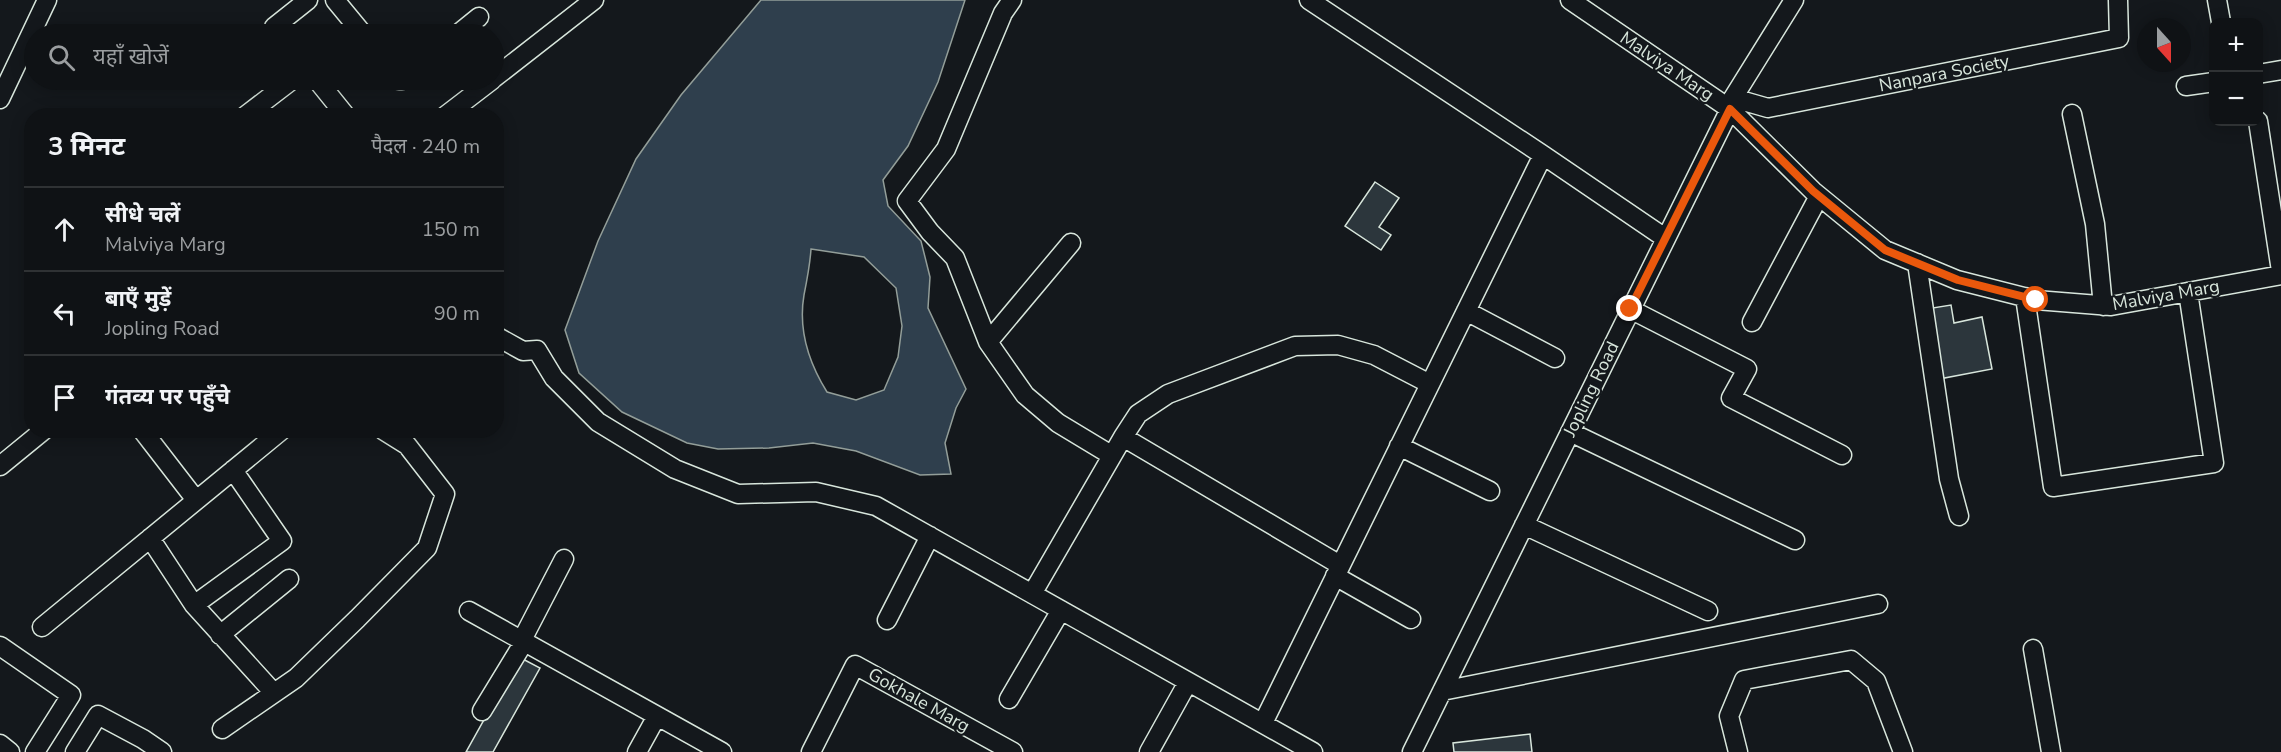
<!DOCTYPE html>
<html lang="hi">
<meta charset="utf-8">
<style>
body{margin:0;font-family:"Nunito Sans","Noto Sans Devanagari",sans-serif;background:#181b1e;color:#f1f3f6}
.controls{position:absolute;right:18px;top:18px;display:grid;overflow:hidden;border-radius:12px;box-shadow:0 3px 15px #0003}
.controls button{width:54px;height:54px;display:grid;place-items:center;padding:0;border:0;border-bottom:2px solid #2f3234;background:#0f1215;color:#f1f3f6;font:30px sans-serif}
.compass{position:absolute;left:2137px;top:18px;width:54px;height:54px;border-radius:50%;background:#0f1215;box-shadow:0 3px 15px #0003;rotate:159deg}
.stop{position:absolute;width:18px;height:18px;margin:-14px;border:4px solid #ea580c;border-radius:50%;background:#fff}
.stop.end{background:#ea580c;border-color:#fff;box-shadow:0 2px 6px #0008}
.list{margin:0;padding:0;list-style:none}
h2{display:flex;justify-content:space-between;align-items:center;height:78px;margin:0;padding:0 24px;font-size:26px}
h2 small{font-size:20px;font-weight:400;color:#9b9ea0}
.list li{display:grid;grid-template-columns:39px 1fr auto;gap:18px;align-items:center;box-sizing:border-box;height:84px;padding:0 24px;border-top:2px solid #2f3234}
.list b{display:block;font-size:22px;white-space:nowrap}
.list p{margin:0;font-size:20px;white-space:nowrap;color:#9b9ea0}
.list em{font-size:20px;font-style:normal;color:#9b9ea0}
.icon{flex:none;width:33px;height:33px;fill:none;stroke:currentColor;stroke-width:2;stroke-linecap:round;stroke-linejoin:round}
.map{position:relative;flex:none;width:2281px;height:752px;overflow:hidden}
.search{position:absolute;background:#0f1215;box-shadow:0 3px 15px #0003;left:24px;top:24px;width:480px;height:66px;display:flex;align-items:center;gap:15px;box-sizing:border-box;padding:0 21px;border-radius:33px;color:#9b9ea0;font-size:22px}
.panel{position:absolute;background:#0f1215;box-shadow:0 3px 15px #0003;left:24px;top:108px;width:480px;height:330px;border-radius:24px}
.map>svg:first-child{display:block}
.water{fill:#2f3f4d;stroke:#939e99;stroke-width:1.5;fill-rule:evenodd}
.building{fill:#2c363c;stroke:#d8e6dc;stroke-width:1.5}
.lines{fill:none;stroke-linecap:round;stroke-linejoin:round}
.minor-casing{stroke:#d8e6dc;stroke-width:21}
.minor{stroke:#14181c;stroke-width:18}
.route{stroke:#ea580c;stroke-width:8}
.labels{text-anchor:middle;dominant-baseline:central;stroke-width:4.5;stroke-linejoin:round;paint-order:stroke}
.street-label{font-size:18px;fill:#d8e6dc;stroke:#14181c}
</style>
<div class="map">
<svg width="2281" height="752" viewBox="0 0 2281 752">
<rect width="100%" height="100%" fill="#14181c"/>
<path class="water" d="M761,0h204l-27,82 -30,64 -25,34 5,26 33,35 9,36 -2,31 38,81 -10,19 -11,35 6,31 -31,1 -64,-24 -43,-8 -44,5 -51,1 -31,-6 -65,-31 -43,-39 -14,-43 33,-89 38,-82 45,-64zM811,249l53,8 32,31 6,38 -4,31 -14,33 -28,10 -29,-8c-18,-29 -29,-62 -23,-97 3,-15 6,-30 7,-46z"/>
<path class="building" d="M1375,182l24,16 -20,29 12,8 -10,15 -36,-24z
M1951,305l3,18 28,-6 10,52 -53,10 -13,-70z
M519,657l21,11 -47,84h-27z
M1530,734l2,18h-78l-1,-9z"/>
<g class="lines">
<g class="minor-casing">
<path id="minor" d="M335,0l28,34
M1012,0l-9,13 -57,136 -39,52 23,31 25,26 33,84 37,53 33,28 53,32
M1309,0l234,155 122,83
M1570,0l160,109 83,82 72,59 72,30 79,20 75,6 170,-31
M2217,0l4,22
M280,34l-6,-7 34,-27
M458,34l21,-17
M2258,74l23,-4
M494,78l100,-78
M317,80l29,36
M399,80h3
M2186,86l28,-4
M1733,98l35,10 351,-70 -1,-38
M0,99l47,-99
M2072,114l23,110 8,82
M245,116l47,-36
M445,116l47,-36
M2258,121l23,150
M1917,263l32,216 10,37
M2025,297l28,190 161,-24 -26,-171
M1630,309l117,60 -16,29 111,57
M1466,311l89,47
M1752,322l67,-126
M496,336l27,15 14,-1 17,28 44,44 77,47 63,25 78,-2 60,14 437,246
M988,342l83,-99
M142,430l54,70
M1570,432l225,108
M1123,437l217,128
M1399,446l91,45
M0,466l44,-36
M1524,525l184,86
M150,538l44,67 80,88
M1335,576l76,43
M1032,594l91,-157 15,-23 30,-20 127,-48 43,-1 36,10 56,29
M194,605l88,-64 -49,-71
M469,611l253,141
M887,620l43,-84
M42,627l240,-197
M220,635l69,-56
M0,646l71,49 -36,57
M2033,649l18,103
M1442,691l436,-87
M1009,699l52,-89
M482,711l42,-69 -1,-4 41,-79
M1263,723l280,-568
M222,729l74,-51 61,-59 70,-71 18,-54 -38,-49 -24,-15
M0,744l10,8
M75,752l23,-37 45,24 19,13
M637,752l20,-36
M811,752l44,-87 158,87
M1149,752l39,-70
M1412,752l318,-643 3,-11 61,-98
M1738,752l-9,-36 15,-36 107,-20 25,21 27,71"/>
</g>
<use href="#minor" class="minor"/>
</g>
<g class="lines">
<path class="route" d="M1630,309l100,-200 83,82 72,59 73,30 78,20"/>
</g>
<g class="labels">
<g class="street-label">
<text transform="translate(1667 66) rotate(34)">Malviya Marg</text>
<text transform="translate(1944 73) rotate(-11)">Nanpara Society</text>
<text transform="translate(2166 295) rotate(-10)">Malviya Marg</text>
<text transform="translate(1591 389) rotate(-64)">Jopling Road</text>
<text transform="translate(919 700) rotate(29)">Gokhale Marg</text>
</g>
</g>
</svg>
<div class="controls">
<button>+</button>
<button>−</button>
</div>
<svg class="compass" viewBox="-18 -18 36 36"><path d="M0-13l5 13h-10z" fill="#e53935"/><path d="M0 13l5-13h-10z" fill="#9b9ea0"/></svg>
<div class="stop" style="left:2036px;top:300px"></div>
<div class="stop end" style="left:1630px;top:309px"></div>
<div class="search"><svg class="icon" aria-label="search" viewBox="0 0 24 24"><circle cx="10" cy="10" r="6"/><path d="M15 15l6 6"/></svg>यहाँ खोजें</div>
<section class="panel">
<h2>3 मिनट<small>पैदल · 240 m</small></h2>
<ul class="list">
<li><svg class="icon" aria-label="ahead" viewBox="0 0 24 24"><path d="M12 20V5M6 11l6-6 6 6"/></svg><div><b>सीधे चलें</b><p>Malviya Marg</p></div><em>150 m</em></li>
<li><svg class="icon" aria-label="left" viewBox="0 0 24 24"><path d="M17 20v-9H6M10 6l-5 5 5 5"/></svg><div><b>बाएँ मुड़ें</b><p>Jopling Road</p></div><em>90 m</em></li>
<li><svg class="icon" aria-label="arrive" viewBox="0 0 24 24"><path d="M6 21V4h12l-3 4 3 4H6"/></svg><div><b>गंतव्य पर पहुँचे</b></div></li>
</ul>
</section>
</div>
